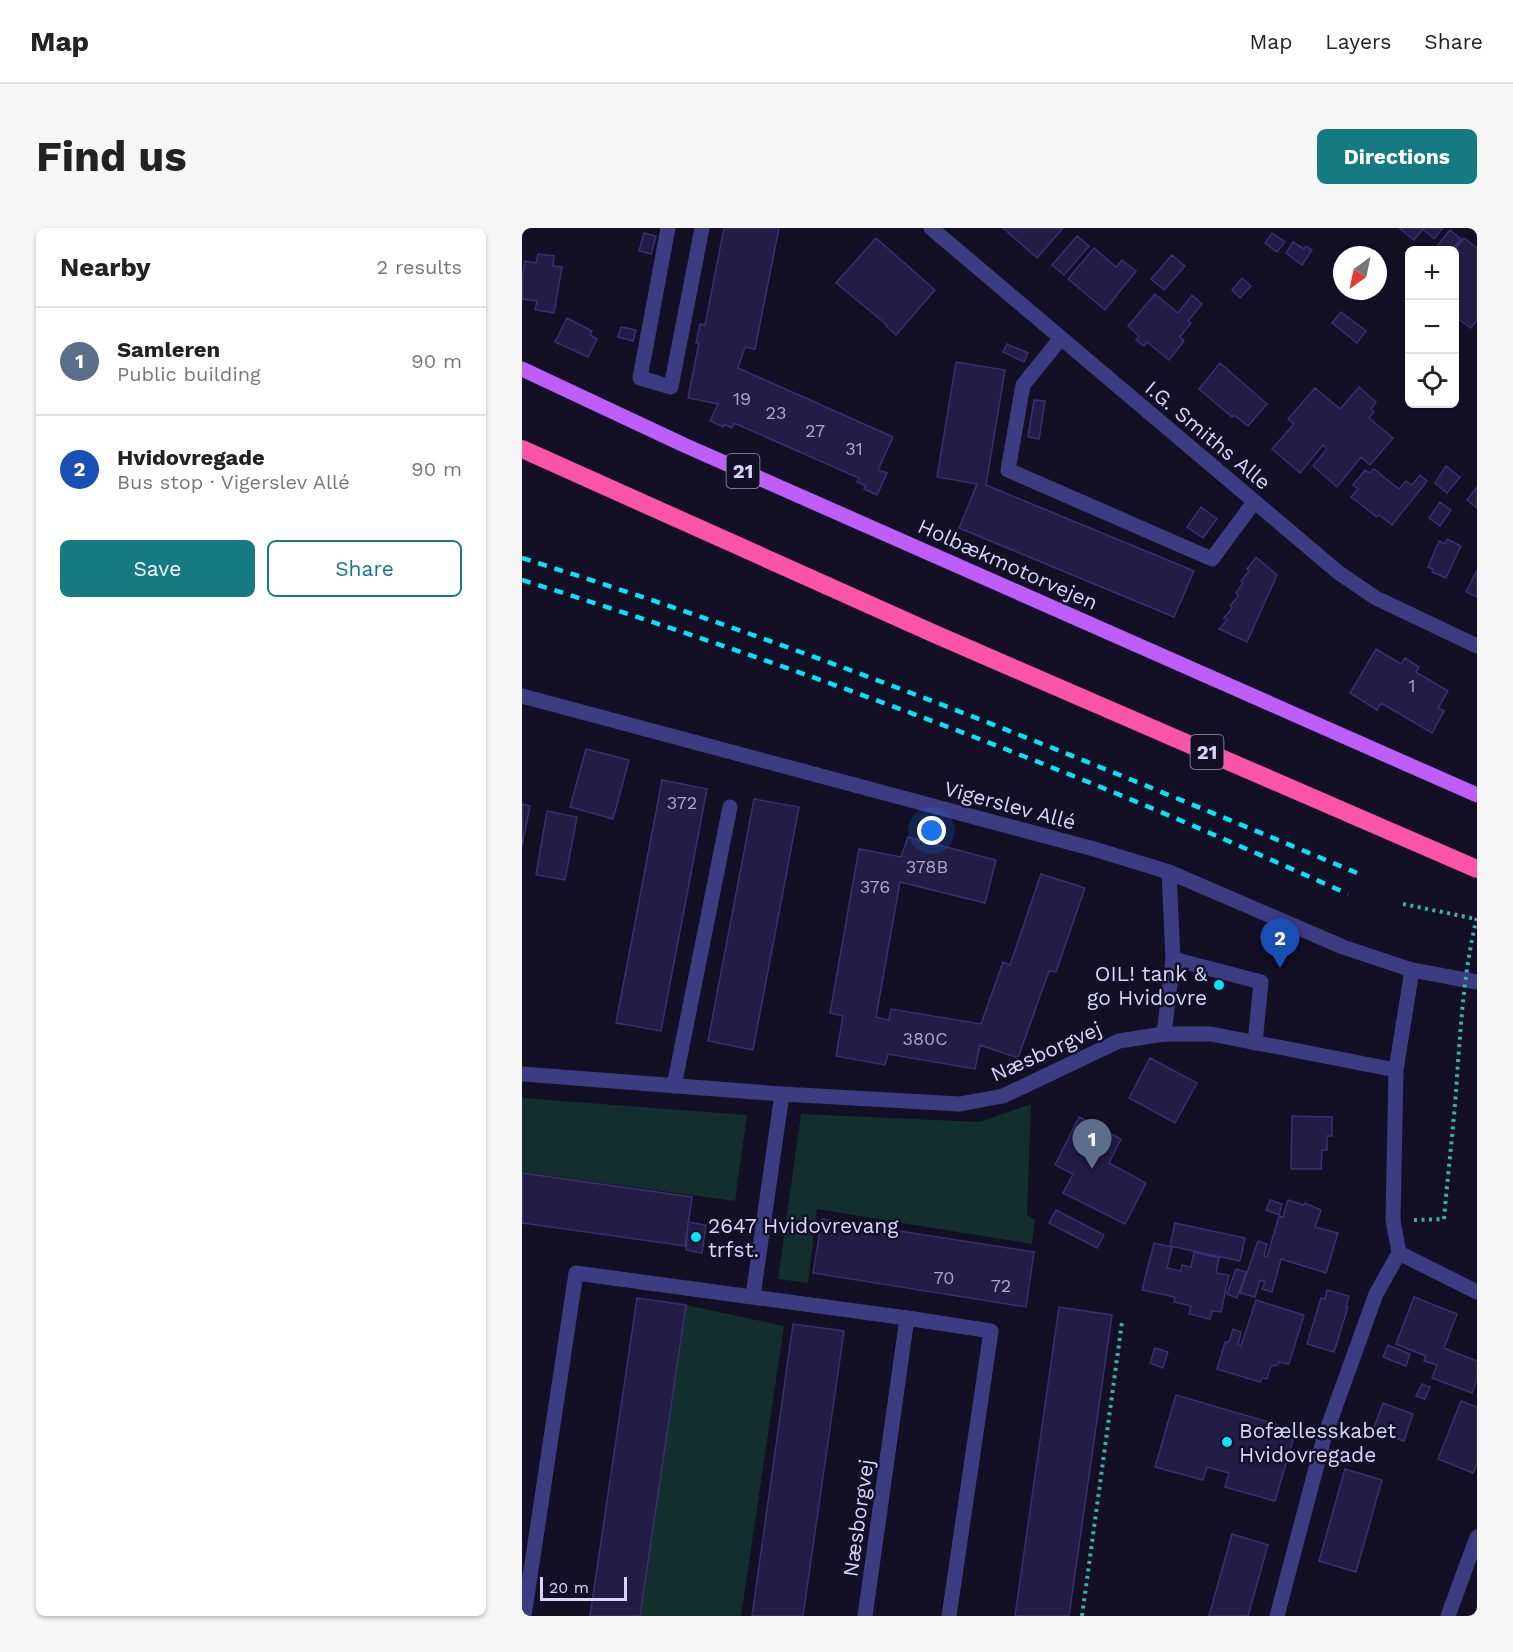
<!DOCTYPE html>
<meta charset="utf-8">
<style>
body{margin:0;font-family:"Work Sans",sans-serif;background:#f6f6f6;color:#222}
.controls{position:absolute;right:18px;top:18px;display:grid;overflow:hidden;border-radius:9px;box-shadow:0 2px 4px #0004}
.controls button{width:54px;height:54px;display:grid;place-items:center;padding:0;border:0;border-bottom:2px solid #e0e0e0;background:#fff;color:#222;font:30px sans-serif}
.compass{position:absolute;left:811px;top:18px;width:54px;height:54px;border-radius:50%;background:#fff;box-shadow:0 2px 4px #0004;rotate:213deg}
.scale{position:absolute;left:18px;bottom:15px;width:87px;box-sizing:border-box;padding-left:6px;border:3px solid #d8d4fe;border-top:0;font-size:16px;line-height:21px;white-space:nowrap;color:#d8d4fe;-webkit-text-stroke:4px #130f25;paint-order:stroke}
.you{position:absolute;left:410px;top:603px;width:21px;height:21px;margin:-15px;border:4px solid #fff;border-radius:50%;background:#1a73e8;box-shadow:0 0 0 9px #1a73e833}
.badge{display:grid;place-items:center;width:39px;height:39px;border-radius:50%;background:#157a82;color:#fff;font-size:20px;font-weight:700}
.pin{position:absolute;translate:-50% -50px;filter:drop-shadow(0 2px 3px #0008)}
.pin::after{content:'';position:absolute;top:32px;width:21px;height:18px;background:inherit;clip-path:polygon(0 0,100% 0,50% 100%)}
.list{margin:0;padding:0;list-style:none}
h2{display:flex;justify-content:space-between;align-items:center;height:78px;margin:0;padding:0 24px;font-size:26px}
h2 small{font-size:20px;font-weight:400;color:#767676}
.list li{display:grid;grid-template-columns:39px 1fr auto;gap:18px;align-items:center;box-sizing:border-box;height:108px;padding:0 24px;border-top:2px solid #e0e0e0}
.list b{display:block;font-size:22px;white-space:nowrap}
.list p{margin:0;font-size:20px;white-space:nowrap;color:#767676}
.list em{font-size:20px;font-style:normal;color:#767676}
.actions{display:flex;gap:12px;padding:18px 24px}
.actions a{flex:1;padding:14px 0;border:2px solid #157a82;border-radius:9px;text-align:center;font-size:21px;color:#157a82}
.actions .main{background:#157a82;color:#fff}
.icon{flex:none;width:33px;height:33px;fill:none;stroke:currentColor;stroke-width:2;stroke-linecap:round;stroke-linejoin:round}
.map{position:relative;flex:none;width:955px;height:1388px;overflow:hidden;border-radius:9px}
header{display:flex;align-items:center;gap:36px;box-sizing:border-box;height:84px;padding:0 30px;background:#fff;border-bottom:2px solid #e0e0e0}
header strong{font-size:28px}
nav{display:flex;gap:33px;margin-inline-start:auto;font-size:21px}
.intro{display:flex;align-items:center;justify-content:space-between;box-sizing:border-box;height:144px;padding:0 36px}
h1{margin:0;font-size:42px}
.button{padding:15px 27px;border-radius:9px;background:#157a82;color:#fff;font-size:21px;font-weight:700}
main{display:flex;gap:36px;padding:0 36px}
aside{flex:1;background:#fff;border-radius:9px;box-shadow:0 2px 4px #0004}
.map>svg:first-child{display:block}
.green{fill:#132f2d}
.building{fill:#231c45;stroke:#3a2f71;stroke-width:1.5}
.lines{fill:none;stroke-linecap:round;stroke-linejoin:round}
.path{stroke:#32b4a9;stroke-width:4;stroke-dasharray:3 4.5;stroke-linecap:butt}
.service{stroke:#3d3c82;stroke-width:15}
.minor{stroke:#3d3c82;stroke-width:15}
.tertiary{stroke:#3d3c82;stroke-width:15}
.primary{stroke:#bd5efb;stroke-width:15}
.motorway{stroke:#fa53a7;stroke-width:18}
.rail{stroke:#06e5f8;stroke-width:4.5;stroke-dasharray:9 8;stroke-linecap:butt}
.path-bridge{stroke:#32b4a9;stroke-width:4;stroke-dasharray:3 4.5;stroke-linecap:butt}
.poi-dot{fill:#06e5f8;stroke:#130f25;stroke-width:2}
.labels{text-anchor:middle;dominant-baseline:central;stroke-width:5;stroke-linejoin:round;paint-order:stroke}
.number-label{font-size:18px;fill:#aba6d0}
.shield{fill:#130f25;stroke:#9d99bd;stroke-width:1.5}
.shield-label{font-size:20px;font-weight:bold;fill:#d8d4fe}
.street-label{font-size:21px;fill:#d8d4fe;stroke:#130f25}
.poi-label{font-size:21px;fill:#d8d4fe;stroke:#130f25;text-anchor:start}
</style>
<header>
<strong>Map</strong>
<nav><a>Map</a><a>Layers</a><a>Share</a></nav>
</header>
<div class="intro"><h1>Find us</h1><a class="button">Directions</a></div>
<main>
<aside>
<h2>Nearby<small>2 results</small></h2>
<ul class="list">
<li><span class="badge" style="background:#5c6f8a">1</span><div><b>Samleren</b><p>Public building</p></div><em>90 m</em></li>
<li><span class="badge" style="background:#1a4fb4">2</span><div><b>Hvidovregade</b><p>Bus stop · Vigerslev Allé</p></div><em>90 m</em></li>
</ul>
<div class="actions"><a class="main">Save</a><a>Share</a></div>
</aside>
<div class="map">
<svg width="955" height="1388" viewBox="0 0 955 1388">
<rect width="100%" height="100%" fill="#130f25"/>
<path class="green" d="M0,870l225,17 -12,86 -213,-29z
M509,876l-4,111 8,5 -3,24 -215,-35 -9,74 -30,-4 23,-165 179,8z
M164,1077l98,21 -43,290h-101z"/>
<path class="building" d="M202,0h55l-24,121 -10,-2 -7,21 155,69 -15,33 9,3 -10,22 -13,-6 2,-3 -9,-4 2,-4 -125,-55 -2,5 -8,-4 -1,3 -13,-6 8,-17 -30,-6 11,-55h-3l4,-19 5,1z
M481,0h60l-26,30z
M877,0h44l-9,11 -11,-10 -9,11z
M928,2l11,9 -9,11h-18z
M122,5l12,3 -5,18 -12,-3z
M750,5l13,9 -8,10 -12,-9z
M555,8l12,10 -25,29 -12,-10z
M354,10l59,52 -39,45 -10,-9 1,-1 -51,-42z
M942,10l13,10v72l-6,8 -17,-12v-66z
M771,14l11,7 2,-3 6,4 -10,15 -16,-12z
M572,20l22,19 6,-7 14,11 -31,39 -37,-31z
M16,26l16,2 -1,10 9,1 -8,46 -19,-3 2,-9 -15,-2v-20l3,-18 11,2z
M650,27l13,11 -21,24 -13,-11z
M720,50l9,8 -11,12 -8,-8z
M633,66l23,19 14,-18 10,9 -14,17 3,2 -11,14 4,4 -15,19 -22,-18 -3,4 -8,-6 3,-4 -11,-10z
M819,84l25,19 -9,12 -25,-20z
M45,90l25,13 -2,4 7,4 -9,18 -33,-15z
M99,99l15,3 -3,11 -15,-4z
M485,116l21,9 -4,9 -21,-10z
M434,134l49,8 -19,115 208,86 -20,46 -215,-89 18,-44 -40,-7z
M698,135l47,41 -19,22 -14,-11 -2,2 -33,-28z
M837,159l17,15 -5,7 3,3 -5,6 24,20 -23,27 -9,-8 -24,30 -24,-21 14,-17 -4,-4 -23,28 -28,-24 22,-25 -6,-5 27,-31 25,21z
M512,172l11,1 -6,38 -11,-2z
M924,238l14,11 -13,16 -12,-10z
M852,241l25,20 7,-8 6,4 8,-10 7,6 -35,44 -13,-10 -2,2 -26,-20 7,-8 -5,-4 12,-15 5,3z
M955,259v21l-10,-8z
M918,274l11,8 -11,16 -11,-8z
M679,279l16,12 -14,19 -16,-11z
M925,311l14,7 -15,32 -14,-6 1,-3 -5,-2 11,-26 6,3z
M734,329l21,18 -30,67 -28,-13 8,-9 -3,-2 8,-10 -2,-2 8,-10 -2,-3 7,-10 -2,-2 8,-10 -2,-2z
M955,342v27l-11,-5z
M854,421l25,15 4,-6 14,9 -3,5 32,19 -10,17 6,3 -12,22 -51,-30 -4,7 -27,-17z
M64,521l43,11 -16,59 -43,-12z
M140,552l45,9 -46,242 -45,-8z
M232,571l45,8 -46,243 -45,-9z
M0,576l8,2 -8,40z
M25,583l30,6 -12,63 -29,-5z
M386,609l88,23 -11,43 -85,-21 -24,135 13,3 2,-11 90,15 22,-62 7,3 31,-91 44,14 -29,84 -7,-1 -31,87 -38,-13 -5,24 -87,-15 -3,11 -49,-9 7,-40 -13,-3 29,-164 42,8z
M628,830l47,25 -22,40 -46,-25z
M770,888l40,1v19h-5v14h-5l-1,19h-30z
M557,889l42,22 -12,24 37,20 -21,41 -62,-31 10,-19 -18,-9z
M0,945l170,24 -7,49 -163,-23z
M748,972l12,4 -3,11 -13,-5z
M766,972l16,5 1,-2 16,7 -6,17 23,6 -12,40 -45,-14 -9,33 -10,-3 3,-7 -5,-2 -5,17 -15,-4 18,-52 9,3 -3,12 3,1 12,-41 4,1z
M534,982l48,25 -7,13 -48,-25z
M300,991l212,33 -8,55 -213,-34z
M166,994l18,3 -4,28 -16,-3z
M653,995l70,15 -5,23 -70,-15z
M632,1015l18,4 -5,21 14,3 1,-6 9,2 3,-15 25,6 -3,15 13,2 -8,37 -9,-1 -2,8 -21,-5 2,-8 -17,-4 1,-5 -33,-7z
M714,1041l10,3 -9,26 -10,-4z
M805,1062l22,6 -3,11h2l-14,45 -27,-8 14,-46 4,1z
M892,1069l43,17 -13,34 33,13v18l-5,14 -40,-15 5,-13 -13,-4 2,-5 -30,-12z
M115,1070l49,7 -46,311h-50z
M734,1072l48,15 -15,49 -10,-2 -1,3 -7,1 -4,13 -5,-1 -2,4 -43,-13 8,-27h4l4,-13 8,3 -3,13 3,1z
M537,1079l53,8 -43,301h-54z
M271,1096l51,7 -41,285h-51z
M866,1117l22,9 -4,12 -23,-9z
M633,1120l13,4 -5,16 -13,-5z
M900,1156l8,3 -5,12 -9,-3z
M654,1167l120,35 -21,71 -50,-14 4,-14 -22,-6 -4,13 -48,-13z
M939,1173l16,6v57l-4,9 -35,-14z
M861,1175l30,11 -9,27 -31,-11z
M823,1241l37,11 -26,92 -37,-11z
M710,1306l36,11 -20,71h-39z"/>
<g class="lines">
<path class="path" d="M881,676l73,15
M892,992l30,-1
M560,1388l40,-294"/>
<path class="service" d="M146,0l-28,150 31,9 31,-159
M539,110l-38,47 -15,85 204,89 42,-57
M647,644l4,87
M642,806l9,-75 88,23 -6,61
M152,858l56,-279
M926,1388l29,-79"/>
<path class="minor" d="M409,0l408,345 37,25 101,48
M0,846l260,20 178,10 43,-8 116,-55 45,-7h47l185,36
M877,1025l78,39
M231,1068l29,-202
M385,1090l84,13 -42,285
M2,1388l52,-343 331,45 -42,298
M755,1388l47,-178 52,-144 23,-41 -6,-33 3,-150 16,-100"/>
<path class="tertiary" d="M0,468l572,153 75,23 174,75 69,23 65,12"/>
<path class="primary" d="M0,141l162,76 793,350"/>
<path class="motorway" d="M0,221l415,186 540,234"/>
<path class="rail" d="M0,330c76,24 152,49 228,76 205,72 406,155 607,239
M0,352c195,61 387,129 576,206 84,34 167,71 250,108"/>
<path class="path-bridge" d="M922,991c4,-47 10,-95 13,-142 4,-55 7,-107 20,-160"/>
</g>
<g class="poi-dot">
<circle cx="697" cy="757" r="6"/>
<circle cx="174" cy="1009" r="6"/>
<circle cx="705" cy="1214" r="6"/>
</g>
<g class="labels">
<g class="number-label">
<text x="220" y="170">19</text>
<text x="254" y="184">23</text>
<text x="293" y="202">27</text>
<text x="332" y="220">31</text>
<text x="890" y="457">1</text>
<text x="160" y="574">372</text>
<text x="405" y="638">378B</text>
<text x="353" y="658">376</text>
<text x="403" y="810">380C</text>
<text x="422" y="1049">70</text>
<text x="479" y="1057">72</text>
</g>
<g class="shield">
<rect x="204.5" y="226" width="33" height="34" rx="4.5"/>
<rect x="668.5" y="507" width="33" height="34" rx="4.5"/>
</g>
<g class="shield-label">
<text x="221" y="243">21</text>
<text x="685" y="524">21</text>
</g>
<g class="street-label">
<text transform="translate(686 207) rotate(40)">I.G. Smiths Alle</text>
<text transform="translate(486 336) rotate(24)">Holbækmotorvejen</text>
<text transform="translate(488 577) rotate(15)">Vigerslev Allé</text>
<text transform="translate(524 823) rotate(-24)">Næsborgvej</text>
<text transform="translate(336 1290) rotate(-82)">Næsborgvej</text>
</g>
<g class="poi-label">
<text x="685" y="745" text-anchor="end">OIL! tank &amp;<tspan x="685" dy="24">go Hvidovre</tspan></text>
<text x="186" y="997">2647 Hvidovrevang<tspan x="186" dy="24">trfst.</tspan></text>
<text x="717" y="1202">Bofællesskabet<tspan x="717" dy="24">Hvidovregade</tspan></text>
</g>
</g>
</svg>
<div class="controls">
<button>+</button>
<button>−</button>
<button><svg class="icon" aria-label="locate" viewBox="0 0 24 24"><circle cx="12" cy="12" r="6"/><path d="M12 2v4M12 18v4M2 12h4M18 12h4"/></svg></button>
</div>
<svg class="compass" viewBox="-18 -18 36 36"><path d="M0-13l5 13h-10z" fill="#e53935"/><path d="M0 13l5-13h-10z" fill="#767676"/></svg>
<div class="scale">20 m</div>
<div class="you"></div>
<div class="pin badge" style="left:570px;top:941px;background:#5c6f8a">1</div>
<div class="pin badge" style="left:758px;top:740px;background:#1a4fb4">2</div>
</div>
</main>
